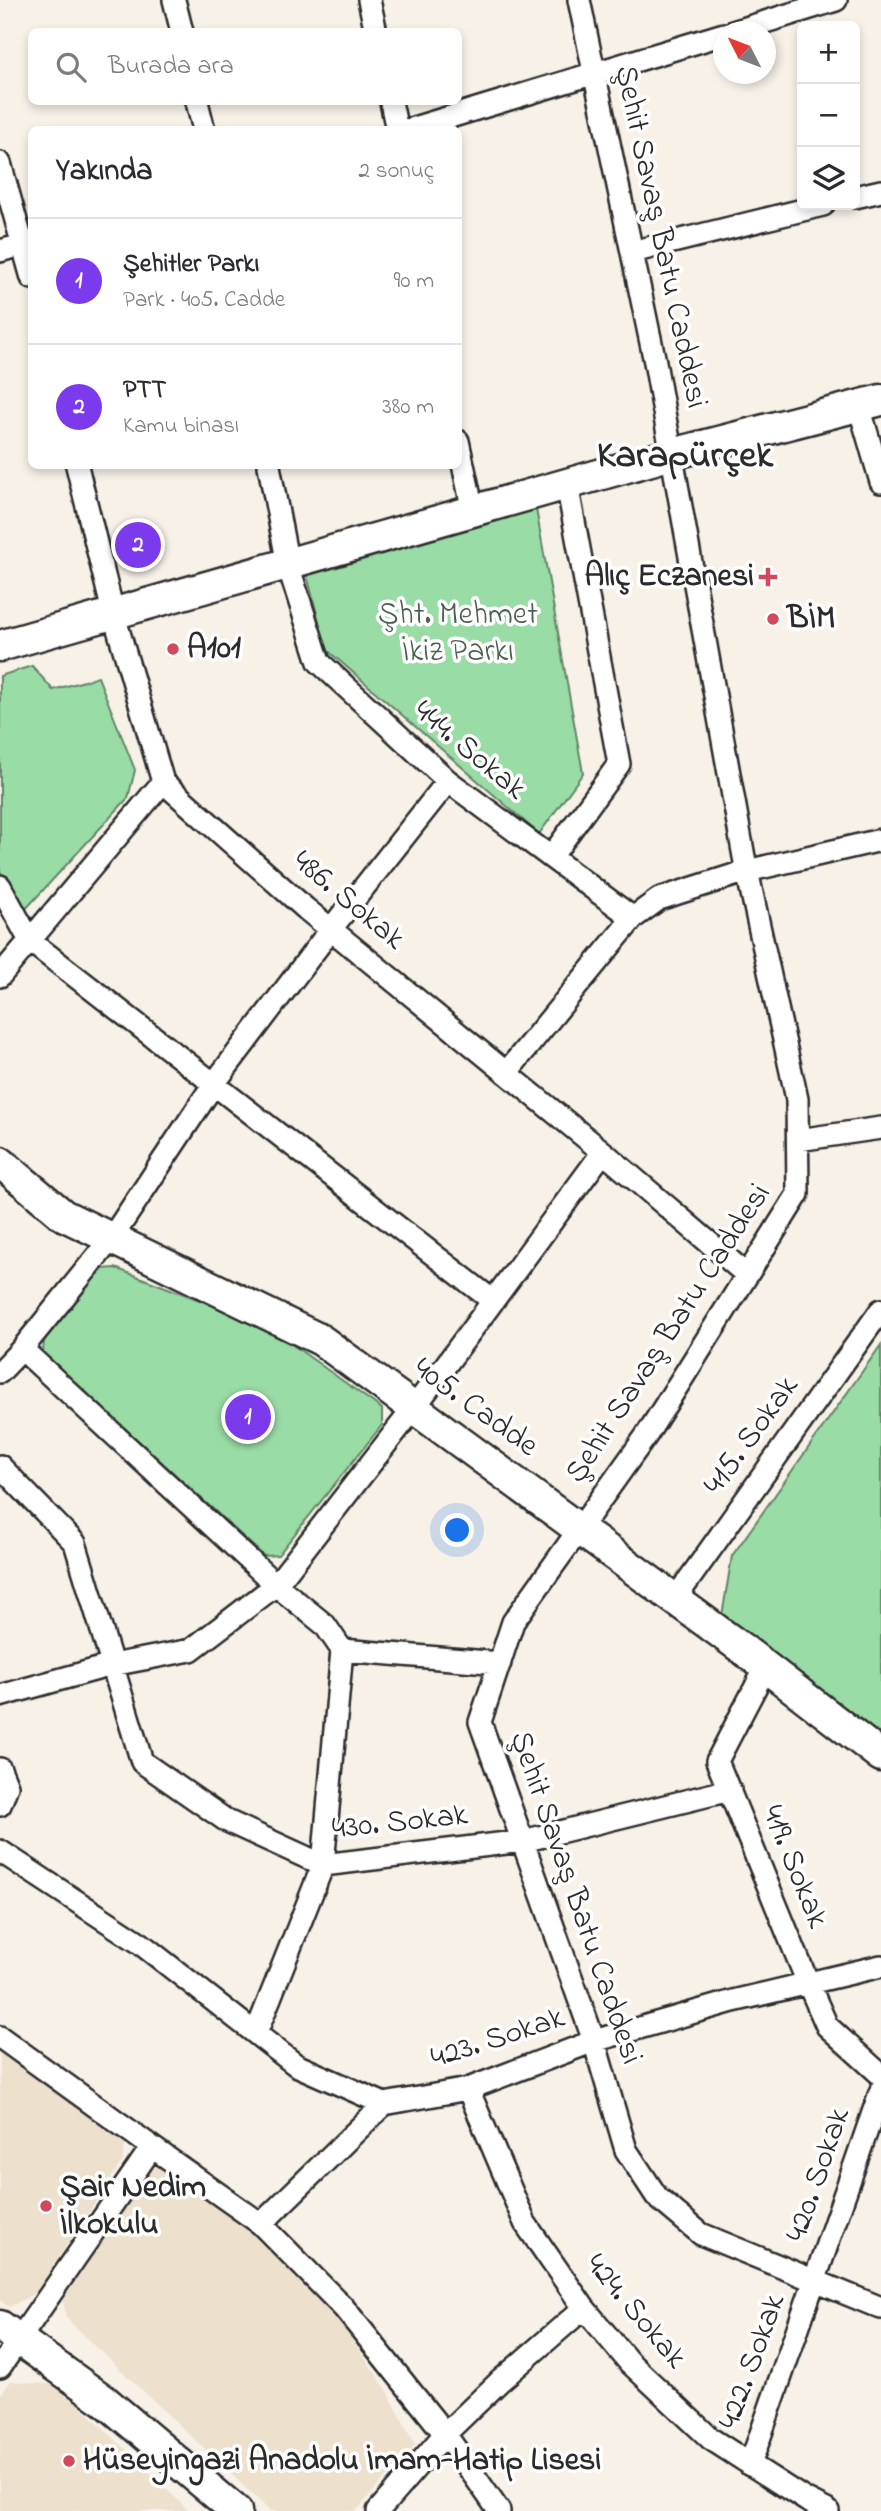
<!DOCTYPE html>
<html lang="tr">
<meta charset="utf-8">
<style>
body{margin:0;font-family:"Indie Flower",sans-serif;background:#f2f2f3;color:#2b2b33}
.controls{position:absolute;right:21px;top:21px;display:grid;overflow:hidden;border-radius:10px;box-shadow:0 4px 10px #0003}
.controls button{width:63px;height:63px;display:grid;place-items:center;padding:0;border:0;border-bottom:2px solid #e1e1e2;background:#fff;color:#2b2b33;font:35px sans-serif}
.compass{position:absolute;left:713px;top:21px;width:63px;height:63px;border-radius:50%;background:#fff;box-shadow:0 4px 10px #0003;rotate:312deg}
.you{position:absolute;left:458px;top:1531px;width:24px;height:24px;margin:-18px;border:5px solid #fff;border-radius:50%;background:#1a73e8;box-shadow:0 0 0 10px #1a73e833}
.badge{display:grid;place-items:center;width:46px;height:46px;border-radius:50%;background:#7c3aed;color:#fff;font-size:23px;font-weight:700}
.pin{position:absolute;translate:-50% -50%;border:4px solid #fff;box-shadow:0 2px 7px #0006}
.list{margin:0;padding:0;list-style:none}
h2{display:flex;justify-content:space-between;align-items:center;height:91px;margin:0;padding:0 28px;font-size:30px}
h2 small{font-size:23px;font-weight:400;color:#7c7c81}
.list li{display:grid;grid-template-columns:46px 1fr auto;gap:21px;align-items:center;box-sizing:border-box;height:126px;padding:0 28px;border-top:2px solid #e1e1e2}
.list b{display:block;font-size:26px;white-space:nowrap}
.list p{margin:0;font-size:23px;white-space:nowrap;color:#7c7c81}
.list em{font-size:23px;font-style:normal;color:#7c7c81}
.icon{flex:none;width:38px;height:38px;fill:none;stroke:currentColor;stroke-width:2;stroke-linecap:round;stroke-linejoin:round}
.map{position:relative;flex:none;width:881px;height:2511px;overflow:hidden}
.search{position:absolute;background:#fff;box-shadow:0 4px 10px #0003;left:28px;top:28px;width:434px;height:77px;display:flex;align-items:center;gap:18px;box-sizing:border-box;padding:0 24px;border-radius:10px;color:#7c7c81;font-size:26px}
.panel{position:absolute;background:#fff;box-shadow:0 4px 10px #0003;left:28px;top:126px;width:434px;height:343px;border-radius:10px}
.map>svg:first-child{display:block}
.built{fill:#ede0cc}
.green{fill:#9adca5;stroke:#628468;stroke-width:2}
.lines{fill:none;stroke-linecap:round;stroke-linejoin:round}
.street-casing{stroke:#2b2b2b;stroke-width:26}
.secondary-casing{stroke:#2b2b2b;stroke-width:35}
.street{stroke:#fff;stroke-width:21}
.secondary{stroke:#fff;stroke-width:30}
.poi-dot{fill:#d1495b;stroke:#fff;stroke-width:2.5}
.labels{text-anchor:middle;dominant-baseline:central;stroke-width:7;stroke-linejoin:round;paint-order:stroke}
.street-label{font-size:32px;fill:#2b2b2b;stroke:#fff}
.poi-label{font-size:32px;font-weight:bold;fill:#2b2b2b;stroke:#fff;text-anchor:start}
.park-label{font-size:32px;fill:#4c6050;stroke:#fff}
.district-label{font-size:38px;font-weight:bold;fill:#2b2b2b;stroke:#fff}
</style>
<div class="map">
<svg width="881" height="2511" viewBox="0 0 881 2511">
<rect width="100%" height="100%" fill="#f7f1e8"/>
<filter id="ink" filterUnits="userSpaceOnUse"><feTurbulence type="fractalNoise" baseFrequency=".0143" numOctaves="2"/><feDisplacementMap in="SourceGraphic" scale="14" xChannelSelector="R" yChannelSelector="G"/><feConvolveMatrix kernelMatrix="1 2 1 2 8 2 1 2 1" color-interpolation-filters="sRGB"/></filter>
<g filter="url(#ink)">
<path class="built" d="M0,2050l125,94 -3,18 -87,131 -26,14 -9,-7z
M159,2166l8,1 110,80 51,59 59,84 28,55 -59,66h-86l-204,-193 -3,-18 88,-129z
M10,2381l47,4 29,26 103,100h-189v-115z"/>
<path class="green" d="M536,509l47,264 -44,61 -213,-185 -19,-74z
M32,666l21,24 45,-13 37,93 -7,28 -106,115 -22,-42v-195z
M115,1268l119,45 56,30 92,66v16l-104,130 -14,1 -221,-203 2,-23 58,-61z
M881,1345v393l-159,-122 10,-60z"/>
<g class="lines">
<g class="street-casing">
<path id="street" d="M174,0l8,32
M369,0l7,32
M579,0l76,362 89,495 53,242 1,95 -152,242 -133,186 -33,100 114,319 32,109 31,47 44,37 180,74
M733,32l103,-32
M197,102l7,28
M391,102l6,28
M407,130l317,-96
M0,163l32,115
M855,197l26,-6
M0,251l32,-9
M632,252l191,-47
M859,406l22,76
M458,441l15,70
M77,466l36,146 50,170 143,127 297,243 144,123
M269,466l19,99 31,97 129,119 185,137
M551,857l68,-93 -52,-280
M0,886l30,55 463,360
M0,976l163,-194
M506,1073l127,-155 26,-19 88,-28 134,-31
M798,1140l83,-12
M22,1349l254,236 49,40 17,25 -19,215 -67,168
M0,1372l22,-23 89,-110 102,-154 118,-156 117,-148
M0,1466l75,77 67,219 85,59 96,44 200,-24 207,-51
M675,1599l206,-289
M342,1650l158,13
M766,1667l-49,94 91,222 19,43 54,49
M0,1696l112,-31 79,-15 85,-65 138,-177 189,-256
M0,1769l7,17 -7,19
M0,1851l140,92 156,122 88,39
M0,2037l152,110 -152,220
M468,2089l57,134 59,85 45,54 82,77 95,61 22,11
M152,2147l109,77 83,84 101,126 54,77
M261,2224l123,-120 84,-15 126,-48 139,-40 148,-35
M750,2465l131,-375
M378,2511l67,-77 55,-53 84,-73"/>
</g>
<g class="secondary-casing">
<path id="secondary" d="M0,646l672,-192 209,-54
M0,1162l63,53 258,125 423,310 137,106
M0,2326l105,75 131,110"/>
</g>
<use href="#street" class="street"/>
<use href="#secondary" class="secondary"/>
</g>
</g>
<g class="poi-dot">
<path d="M764.5 566.5h7v7h7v7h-7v7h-7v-7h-7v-7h7z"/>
<circle cx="773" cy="619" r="7"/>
<circle cx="173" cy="649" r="7"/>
<circle cx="46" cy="2206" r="7"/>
<circle cx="69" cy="2461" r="7"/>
</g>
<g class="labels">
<g class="street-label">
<text transform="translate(660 237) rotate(78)">Şehit Savaş Batu Caddesi</text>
<text transform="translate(469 751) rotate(40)">444. Sokak</text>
<text transform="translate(348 901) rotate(40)">486. Sokak</text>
<text transform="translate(669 1334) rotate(-57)">Şehit Savaş Batu Caddesi</text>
<text transform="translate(475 1408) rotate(36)">405. Cadde</text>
<text transform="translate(752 1436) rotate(-54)">415. Sokak</text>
<text transform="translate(400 1823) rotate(-6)">430. Sokak</text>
<text transform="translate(794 1867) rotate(68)">419. Sokak</text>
<text transform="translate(575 1898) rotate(71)">Şehit Savaş Batu Caddesi</text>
<text transform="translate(498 2039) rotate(-18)">423. Sokak</text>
<text transform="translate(819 2175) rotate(-71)">420. Sokak</text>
<text transform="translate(635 2312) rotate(50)">424. Sokak</text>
<text transform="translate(753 2362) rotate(-70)">422. Sokak</text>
</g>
<g class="poi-label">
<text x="754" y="577" text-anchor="end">Alıç Eczanesi</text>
<text x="787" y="619">BİM</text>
<text x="187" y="649">A101</text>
<text x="60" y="2188">Şair Nedim<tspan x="60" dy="37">İlkokulu</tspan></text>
<text x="83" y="2461">Hüseyingazi Anadolu İmam-Hatip Lisesi</text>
</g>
<g class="park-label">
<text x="458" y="615">Şht. Mehmet<tspan x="458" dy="37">İkiz Parkı</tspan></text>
</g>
<g class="district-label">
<text x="685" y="457">Karapürçek</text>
</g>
</g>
</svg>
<div class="controls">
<button>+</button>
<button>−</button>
<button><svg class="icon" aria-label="layers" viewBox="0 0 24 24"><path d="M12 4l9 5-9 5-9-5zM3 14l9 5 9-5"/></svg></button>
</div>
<svg class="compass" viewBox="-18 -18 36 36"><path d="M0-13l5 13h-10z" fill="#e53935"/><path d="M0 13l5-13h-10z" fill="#7c7c81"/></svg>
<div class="you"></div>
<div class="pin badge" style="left:248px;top:1417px">1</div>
<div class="pin badge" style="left:138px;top:545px">2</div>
<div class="search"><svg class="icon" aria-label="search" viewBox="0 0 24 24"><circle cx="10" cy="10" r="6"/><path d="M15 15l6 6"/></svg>Burada ara</div>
<section class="panel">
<h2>Yakında<small>2 sonuç</small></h2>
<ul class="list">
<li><span class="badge">1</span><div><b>Şehitler Parkı</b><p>Park · 405. Cadde</p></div><em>90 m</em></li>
<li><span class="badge">2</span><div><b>PTT</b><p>Kamu binası</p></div><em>380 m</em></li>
</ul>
</section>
</div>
